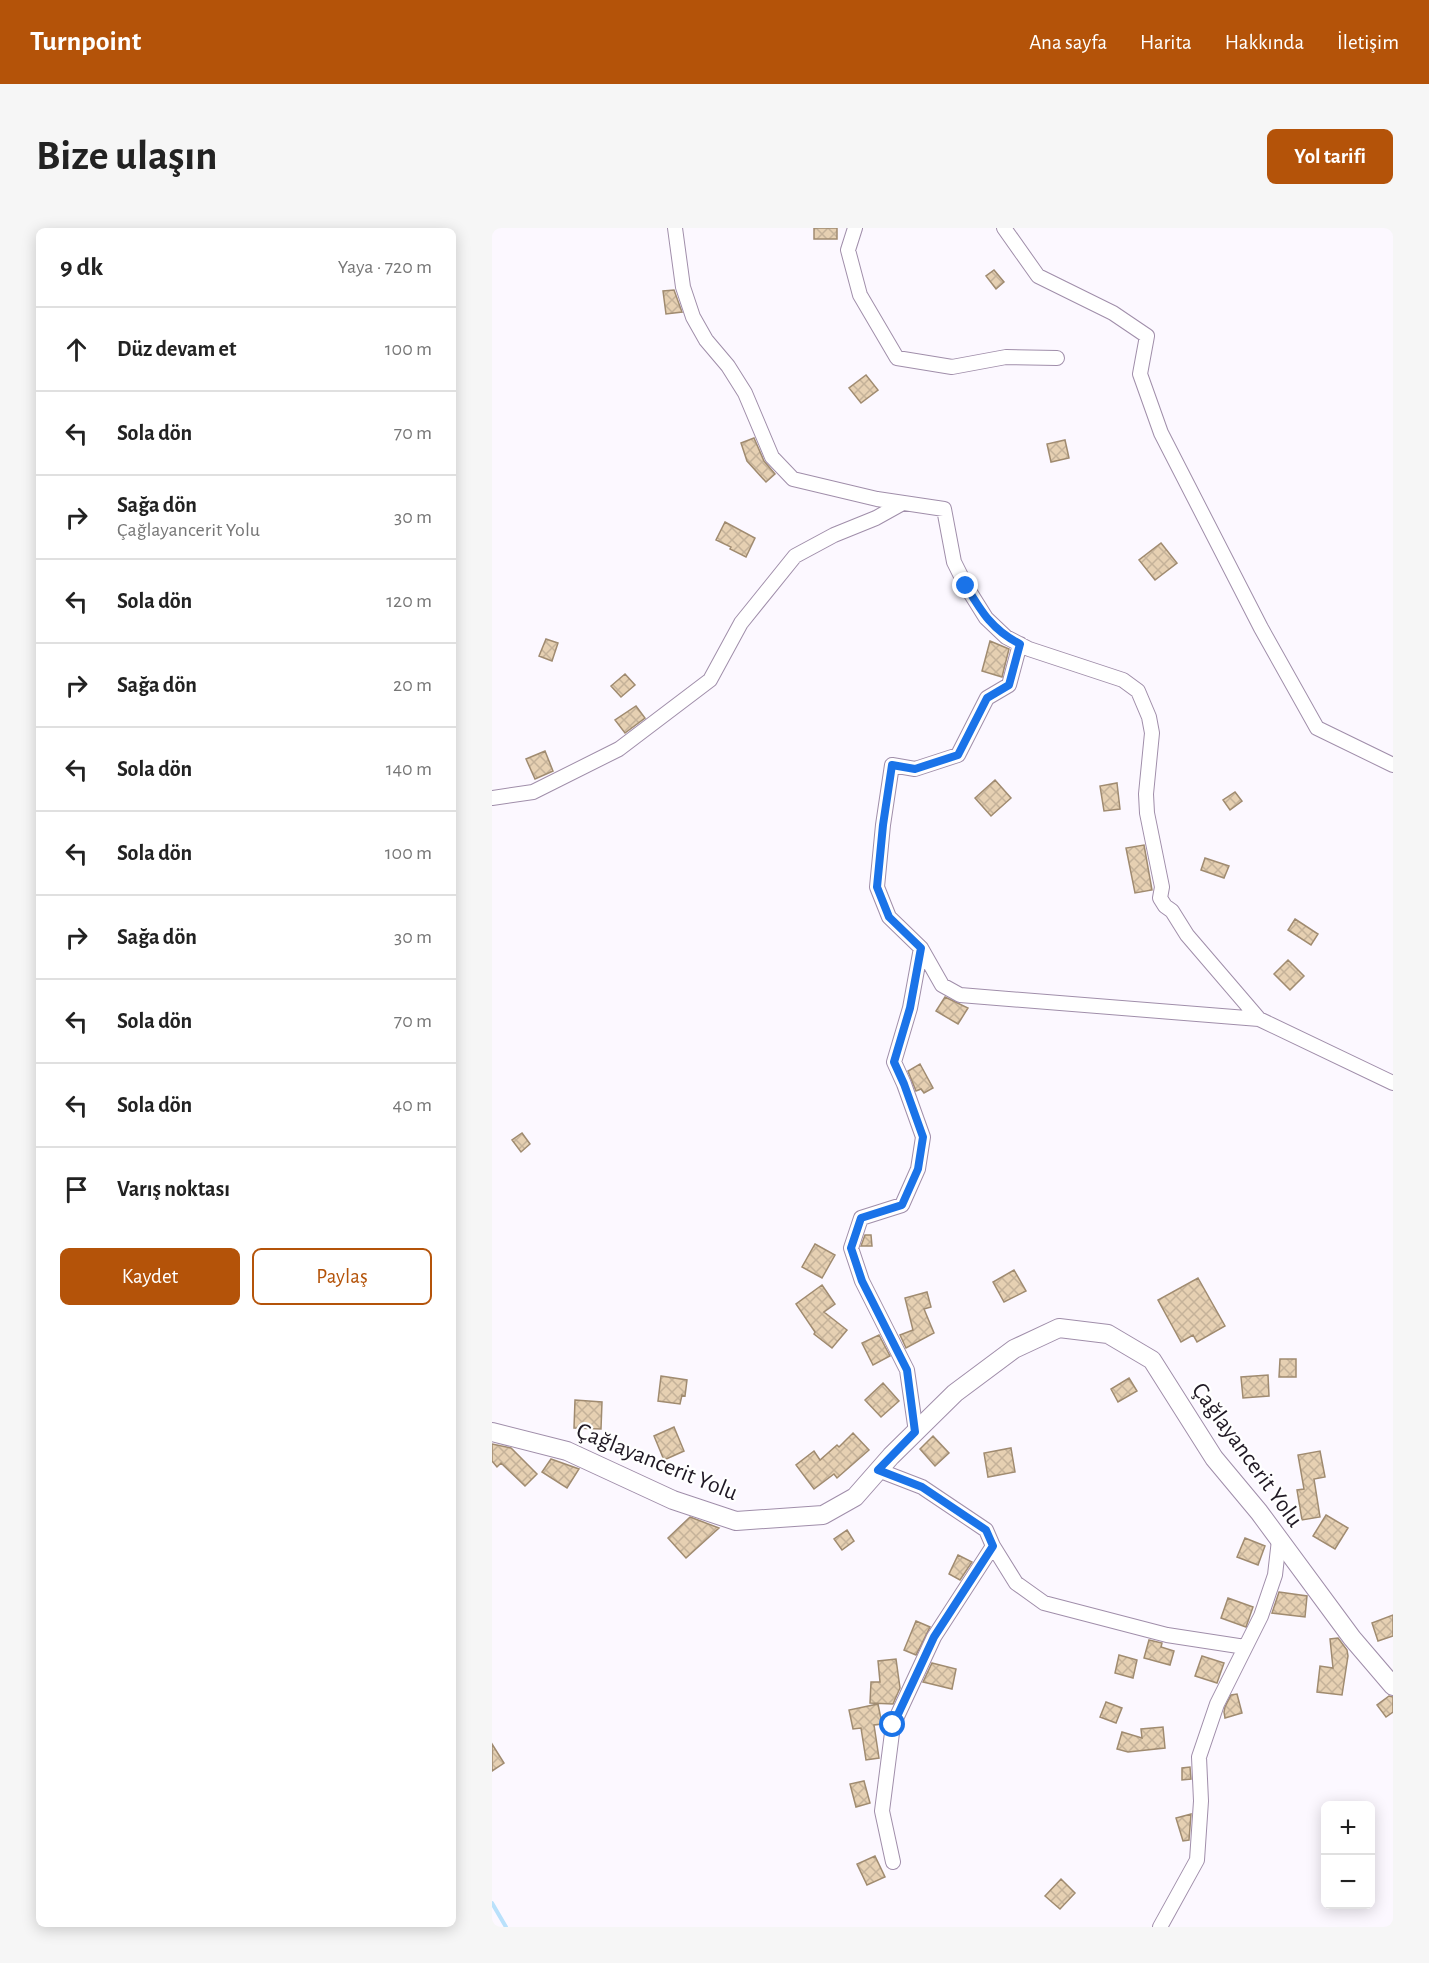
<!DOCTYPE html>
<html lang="tr">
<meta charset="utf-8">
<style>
body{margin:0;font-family:"Alegreya Sans",sans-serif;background:#f6f6f6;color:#222}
.controls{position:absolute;right:18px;bottom:18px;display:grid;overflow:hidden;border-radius:9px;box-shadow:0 3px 15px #0003}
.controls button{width:54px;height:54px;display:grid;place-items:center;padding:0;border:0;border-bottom:2px solid #e0e0e0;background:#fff;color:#222;font:30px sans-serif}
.stop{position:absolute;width:18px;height:18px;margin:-14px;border:4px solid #1a73e8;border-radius:50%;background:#fff}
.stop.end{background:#1a73e8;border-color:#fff;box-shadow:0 2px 6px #0008}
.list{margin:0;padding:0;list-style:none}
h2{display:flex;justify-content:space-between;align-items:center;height:78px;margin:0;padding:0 24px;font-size:26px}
h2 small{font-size:20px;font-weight:400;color:#767676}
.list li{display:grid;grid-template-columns:39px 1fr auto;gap:18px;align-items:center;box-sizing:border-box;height:84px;padding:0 24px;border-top:2px solid #e0e0e0}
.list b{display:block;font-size:22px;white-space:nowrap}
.list p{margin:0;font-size:20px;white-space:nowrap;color:#767676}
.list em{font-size:20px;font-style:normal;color:#767676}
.actions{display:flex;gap:12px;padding:18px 24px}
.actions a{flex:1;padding:14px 0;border:2px solid #b45309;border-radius:9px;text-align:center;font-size:21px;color:#b45309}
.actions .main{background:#b45309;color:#fff}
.icon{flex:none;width:33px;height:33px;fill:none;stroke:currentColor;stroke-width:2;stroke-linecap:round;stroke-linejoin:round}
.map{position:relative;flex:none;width:901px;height:1699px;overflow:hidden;border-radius:9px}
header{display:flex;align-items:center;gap:36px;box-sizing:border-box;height:84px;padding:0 30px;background:#b45309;color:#fff}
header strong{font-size:28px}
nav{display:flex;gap:33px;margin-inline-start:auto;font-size:21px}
.intro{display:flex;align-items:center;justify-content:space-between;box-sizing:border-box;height:144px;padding:0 36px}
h1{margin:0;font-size:42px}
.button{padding:15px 27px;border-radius:9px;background:#b45309;color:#fff;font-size:21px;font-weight:700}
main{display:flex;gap:36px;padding:0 36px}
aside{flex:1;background:#fff;border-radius:9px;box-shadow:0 3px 15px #0003}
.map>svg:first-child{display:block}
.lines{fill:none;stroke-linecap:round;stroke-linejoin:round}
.stream{stroke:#b9e1fb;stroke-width:4}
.building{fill:url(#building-cross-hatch);stroke:#a08b70;stroke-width:1.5}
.street-casing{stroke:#a08eaa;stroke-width:16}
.secondary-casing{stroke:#a08eaa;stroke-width:20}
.street{stroke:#fff;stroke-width:14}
.secondary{stroke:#fff;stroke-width:18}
.route{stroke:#1a73e8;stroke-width:8}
.labels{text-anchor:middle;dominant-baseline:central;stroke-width:4.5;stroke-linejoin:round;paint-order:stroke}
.street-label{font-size:24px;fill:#201924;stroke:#fff}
</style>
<header>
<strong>Turnpoint</strong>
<nav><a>Ana sayfa</a><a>Harita</a><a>Hakkında</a><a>İletişim</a></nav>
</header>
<div class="intro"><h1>Bize ulaşın</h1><a class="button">Yol tarifi</a></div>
<main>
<aside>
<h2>9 dk<small>Yaya · 720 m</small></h2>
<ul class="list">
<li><svg class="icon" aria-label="ahead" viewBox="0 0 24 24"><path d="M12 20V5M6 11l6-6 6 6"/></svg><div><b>Düz devam et</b></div><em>100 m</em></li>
<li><svg class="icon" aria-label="left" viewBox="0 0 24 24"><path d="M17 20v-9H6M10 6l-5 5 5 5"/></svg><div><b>Sola dön</b></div><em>70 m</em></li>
<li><svg class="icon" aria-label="right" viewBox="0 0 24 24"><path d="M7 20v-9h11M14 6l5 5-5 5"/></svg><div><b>Sağa dön</b><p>Çağlayancerit Yolu</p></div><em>30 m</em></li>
<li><svg class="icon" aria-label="left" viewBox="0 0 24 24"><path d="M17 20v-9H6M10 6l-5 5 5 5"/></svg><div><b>Sola dön</b></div><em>120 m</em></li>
<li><svg class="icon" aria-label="right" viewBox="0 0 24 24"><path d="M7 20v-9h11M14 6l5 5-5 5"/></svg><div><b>Sağa dön</b></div><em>20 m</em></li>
<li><svg class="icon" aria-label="left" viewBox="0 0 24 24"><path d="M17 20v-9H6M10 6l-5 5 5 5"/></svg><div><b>Sola dön</b></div><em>140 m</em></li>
<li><svg class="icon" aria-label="left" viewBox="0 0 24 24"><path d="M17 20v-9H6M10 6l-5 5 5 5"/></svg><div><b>Sola dön</b></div><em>100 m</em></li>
<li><svg class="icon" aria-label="right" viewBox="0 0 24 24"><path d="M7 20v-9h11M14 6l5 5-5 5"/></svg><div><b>Sağa dön</b></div><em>30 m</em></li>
<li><svg class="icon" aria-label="left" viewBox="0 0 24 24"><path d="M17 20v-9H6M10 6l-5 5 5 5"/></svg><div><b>Sola dön</b></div><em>70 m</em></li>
<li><svg class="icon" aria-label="left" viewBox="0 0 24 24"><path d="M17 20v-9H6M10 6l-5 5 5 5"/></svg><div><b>Sola dön</b></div><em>40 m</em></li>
<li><svg class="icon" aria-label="arrive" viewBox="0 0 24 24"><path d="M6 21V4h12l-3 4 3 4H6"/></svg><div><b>Varış noktası</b></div></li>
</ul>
<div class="actions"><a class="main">Kaydet</a><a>Paylaş</a></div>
</aside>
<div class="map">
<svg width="901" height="1699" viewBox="0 0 901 1699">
<defs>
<pattern id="building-cross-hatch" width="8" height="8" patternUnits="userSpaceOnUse" patternTransform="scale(1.5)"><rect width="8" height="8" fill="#e6d0b2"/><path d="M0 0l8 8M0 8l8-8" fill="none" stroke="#c5b299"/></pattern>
</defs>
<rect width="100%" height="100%" fill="#fcf8ff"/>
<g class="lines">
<path class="stream" d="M0,1675l14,24"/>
</g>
<path class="building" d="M322,0h23v11h-23z
M502,42l10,12 -8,7 -10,-13z
M182,62l8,22 -16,2 -3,-23z
M374,147l12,15 -17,13 -12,-15z
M262,210l10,23 11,13 -9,8 -19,-21 -6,-18z
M573,212l4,18 -18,4 -4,-18z
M233,294l30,16 -9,19 -16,-8 1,-2 -15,-7z
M669,315l16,20 -22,17 -16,-20z
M54,411l12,4 -6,18 -13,-5z
M498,413l19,8 -7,28 -20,-6z
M133,446l10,11 -14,12 -10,-11z
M144,478l9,12 -20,15 -10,-13z
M53,523l8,20 -18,8 -9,-20z
M503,552l16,18 -20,18 -16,-18z
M625,555l3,26 -16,2 -4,-25z
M743,564l7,9 -12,9 -7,-10z
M652,617l8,45 -17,3 -9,-45z
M713,630l24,8 -5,12 -23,-8z
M803,691l23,15 -7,11 -23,-15z
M796,732l16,16 -14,14 -16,-16z
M453,769l23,11 -10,16 -22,-13z
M428,836l13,24 -9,5 -3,-4 -5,2 -8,-20z
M30,905l8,11 -9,8 -9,-12z
M373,1007h6l1,11h-11z
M323,1016l20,11 -13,23 -20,-11z
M522,1042l12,21 -22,11 -11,-20z
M706,1050l27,48 -28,16 -4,-7 -12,7 -23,-42z
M330,1057l13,19 -11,8 23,18 -15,18 -18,-14 1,-2 -19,-28z
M435,1064l4,15 -7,2 10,24 -28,15 -6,-13 13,-5 -8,-32z
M387,1107l11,21 -17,9 -11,-22z
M788,1131h16v18h-17z
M776,1147l1,21 -26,2 -2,-21z
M169,1148l26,4 -2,16 -3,-1 -2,9 -22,-3z
M637,1150l8,13 -19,11 -7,-13z
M391,1155l16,18 -18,16 -16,-17z
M83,1172l27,2 -1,27 -27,-1z
M182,1199l10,24 -20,9 -10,-24z
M361,1205l16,17 -32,28 -3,-4 -20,15 -18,-24 18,-14 6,9 17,-15 2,2z
M441,1208l16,17 -14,13 -15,-17z
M0,1216l19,4 26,26 -12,12 -24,-23 -4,4 -5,-6z
M519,1220l4,24 -27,5 -4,-24z
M828,1223l5,26 -11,2 6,38 -18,3 -5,-30 7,-1 -6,-34z
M59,1231l28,10 -12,19 -25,-16z
M834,1287l22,13 -13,21 -22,-13z
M198,1289l29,11 -33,30 -18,-20z
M355,1302l7,11 -12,9 -8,-11z
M753,1310l20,8 -7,19 -21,-8z
M466,1327l14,7 -12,18 -11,-6z
M787,1364l28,4 -2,21 -33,-4z
M736,1370l25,9 -7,20 -25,-9z
M901,1387v21l-15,5 -6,-18z
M424,1393l14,6 -14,28 -12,-5z
M846,1410l9,12 1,6 -6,39 -25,-3 3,-26 13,2 -3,-29z
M657,1412l13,3 -1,4 13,4 -4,14 -26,-7z
M627,1427l18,5 -4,18 -18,-5z
M710,1428l22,7 -7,20 -22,-7z
M404,1431l4,29 -7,16 -23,-1 1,-21h9l-2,-21z
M440,1435l24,6 -4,20 -29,-7z
M745,1466l5,19 -17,5 -1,-6 1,-5 6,-12z
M897,1468l4,1v15l-7,5 -9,-12z
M614,1474l16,6 -6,15 -16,-6z
M386,1476l4,20 -8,1 5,33 -13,2 -5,-32 -8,1 -4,-19z
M671,1499l2,21 -37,4 -11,-3 5,-17 20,6 -1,-9z
M0,1516l12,19 -12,8z
M698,1539l1,12 -9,1v-12z
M372,1553l6,22 -14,4 -6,-23z
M699,1586l-2,26 -6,1 -7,-23z
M383,1628l10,21 -18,8 -10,-21z
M569,1651l14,14 -15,16 -15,-13z"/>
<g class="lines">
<g class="street-casing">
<path id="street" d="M183,0l8,59 10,30 13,23 22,26 17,27 27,64 21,22 84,20 67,10 10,53 12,24 20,32 20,19 23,12 94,31 15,11 11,26 3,16 -6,61 1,19 15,74 -2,11 5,8 7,5 15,24 72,84 134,64
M363,0l-7,22 12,45 37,63 55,9 54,-10 51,1
M512,0l34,48 75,37 34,23 -7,38 21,59 100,195 56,100 76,37
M528,416l-11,41 -22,13 -29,57 -43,14 -23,-4 -9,60 -6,62 12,30 32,31 21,37 18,10 299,24
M0,570l41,-6 86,-43 91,-69 31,-57 54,-67 39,-21 42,-17 27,-15
M424,1204l-9,-62 -45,-89 -11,-33 10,-30 41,-13 16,-36 5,-32 -19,-53 -10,-22 16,-54 11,-60
M386,1242l44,17 64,43 7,16 23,37 28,20 123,32 78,12
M401,1634l-11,-51 11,-86 41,-88 59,-91
M668,1699l37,-67 4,-59 -2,-44 18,-53 44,-88 14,-41 4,-35"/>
</g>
<g class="secondary-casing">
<path id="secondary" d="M0,1204l75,19 106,49 63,21 87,-6 32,-18 36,-41 64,-63 59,-44 45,-21 49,6 44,26 62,98 45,54 93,126 41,48"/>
</g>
<use href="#street" class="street"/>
<use href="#secondary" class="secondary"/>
</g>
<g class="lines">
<path class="route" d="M401,1497l41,-88 59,-91 -7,-16 -64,-43 -44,-17 37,-38 -8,-62 -45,-89 -11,-33 10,-30 41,-13 16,-36 5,-32 -19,-53 -10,-22 16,-54 11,-60 -32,-31 -12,-30 6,-62 9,-60 23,4 43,-14 29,-57 22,-13 11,-41c-28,-14 -39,-33 -54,-58"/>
</g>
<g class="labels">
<g class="street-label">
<text transform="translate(755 1227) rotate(54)">Çağlayancerit Yolu</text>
<text transform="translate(165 1234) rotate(22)">Çağlayancerit Yolu</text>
</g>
</g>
</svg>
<div class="controls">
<button>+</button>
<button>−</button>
</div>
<div class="stop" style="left:401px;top:1497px"></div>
<div class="stop end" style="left:474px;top:358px"></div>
</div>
</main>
